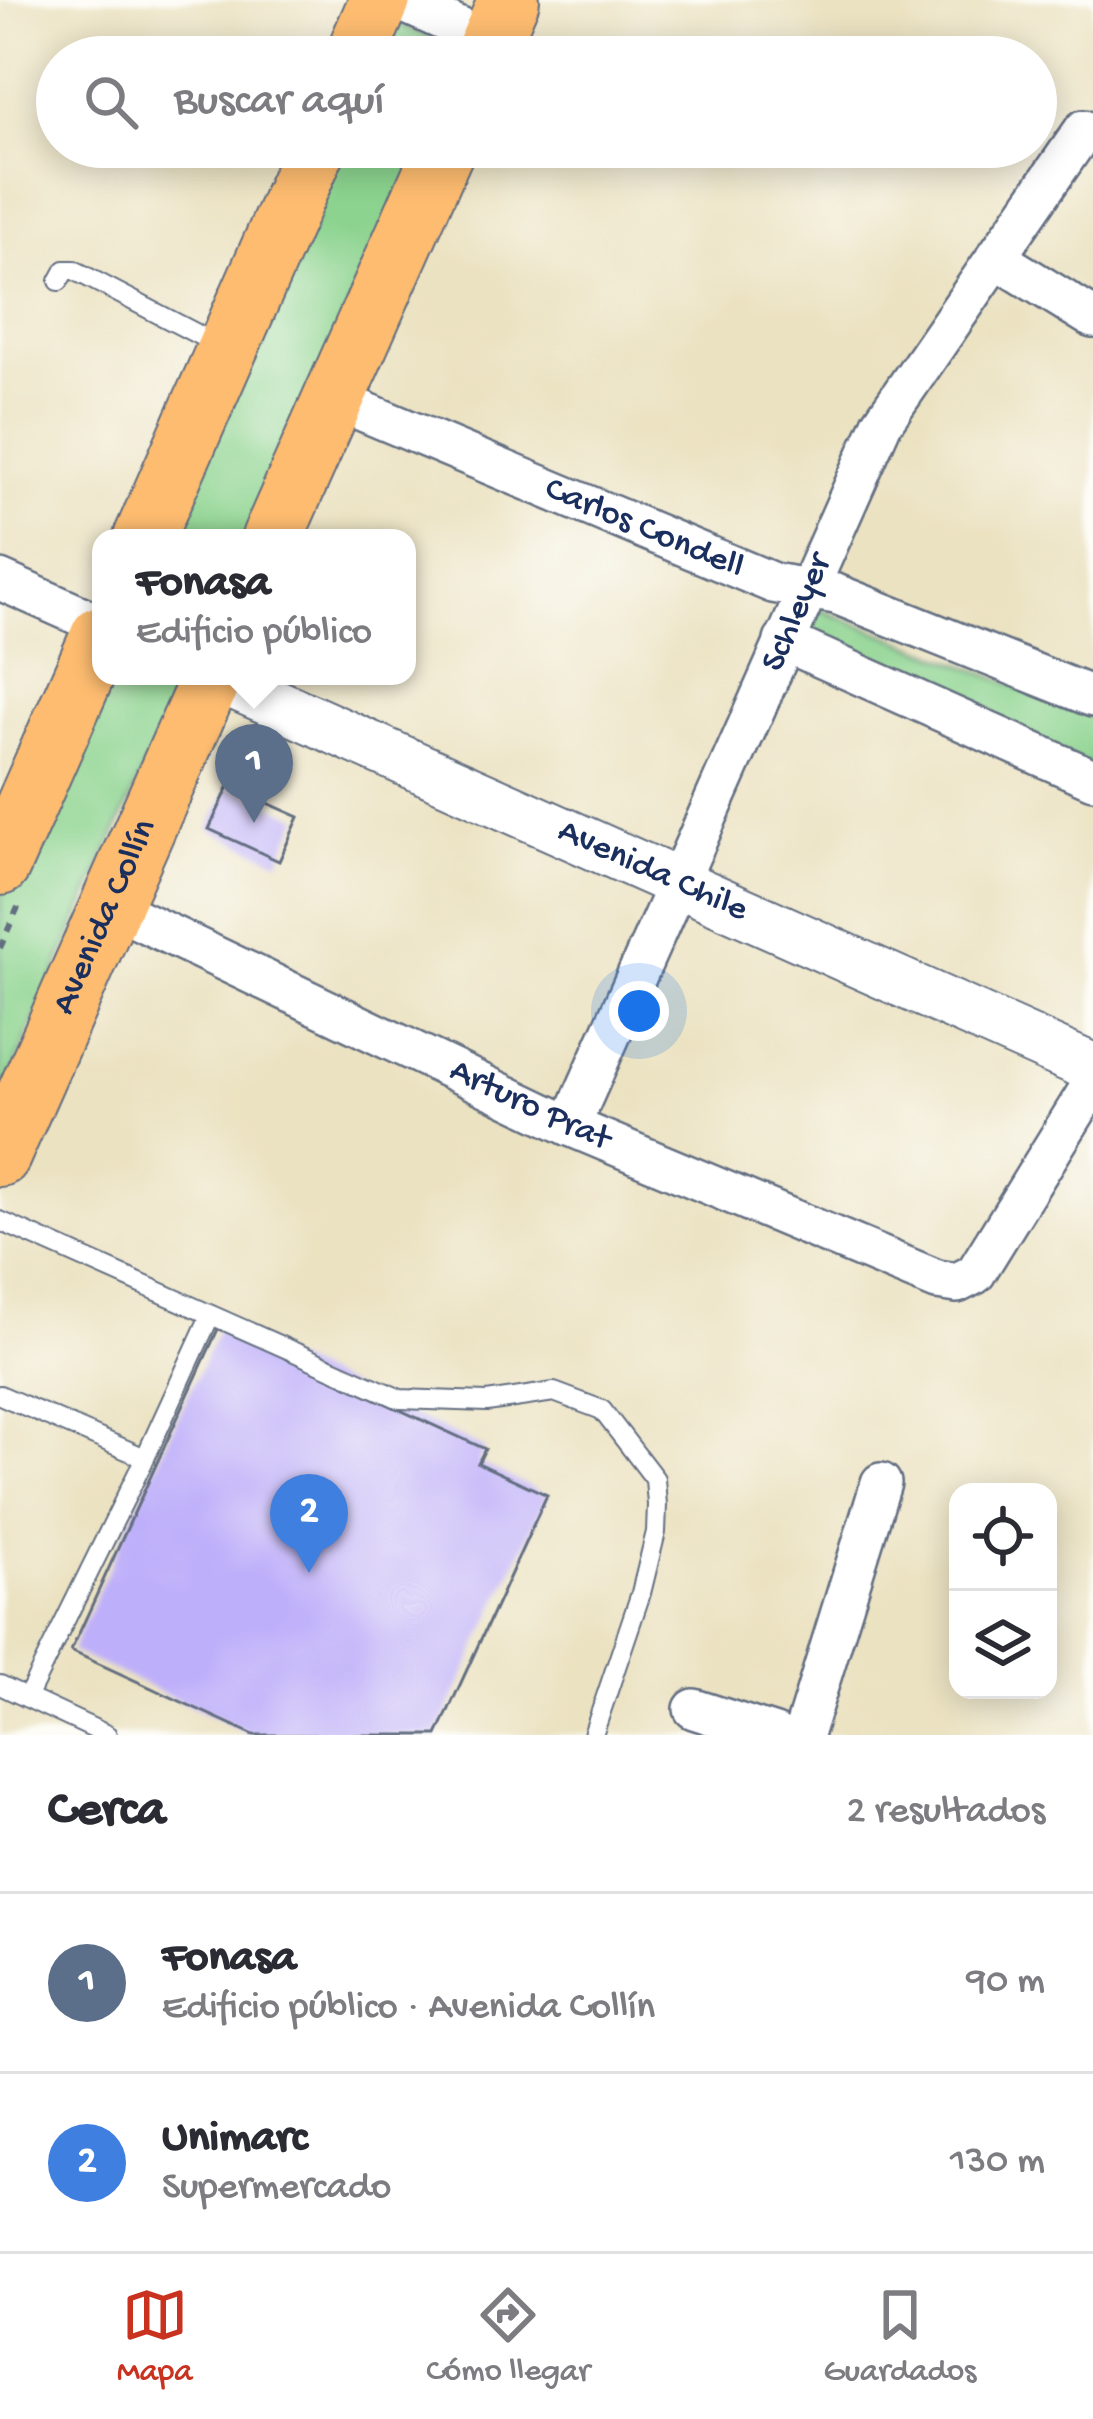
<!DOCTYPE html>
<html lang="es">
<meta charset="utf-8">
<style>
body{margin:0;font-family:"Gochi Hand",sans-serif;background:#f7f7f7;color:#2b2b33}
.controls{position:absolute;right:36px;bottom:36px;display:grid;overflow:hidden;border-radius:24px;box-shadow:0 6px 30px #0003}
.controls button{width:108px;height:108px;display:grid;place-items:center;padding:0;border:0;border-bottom:3px solid #e1e1e2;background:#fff;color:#2b2b33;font:60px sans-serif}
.you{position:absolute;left:639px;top:1011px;width:42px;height:42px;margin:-30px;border:9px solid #fff;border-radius:50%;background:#1a73e8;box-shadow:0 0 0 18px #1a73e833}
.badge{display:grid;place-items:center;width:78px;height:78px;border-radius:50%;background:#c8321e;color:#fff;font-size:39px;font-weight:700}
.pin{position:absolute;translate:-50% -99px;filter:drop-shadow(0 3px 6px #0008)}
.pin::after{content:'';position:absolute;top:63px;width:42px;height:36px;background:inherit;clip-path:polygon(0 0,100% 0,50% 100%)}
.popup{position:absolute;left:92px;top:529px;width:324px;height:156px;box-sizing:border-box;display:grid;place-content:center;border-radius:24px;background:#fff;filter:drop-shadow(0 3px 9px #0005);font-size:39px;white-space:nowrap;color:#7c7c81}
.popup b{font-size:45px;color:#2b2b33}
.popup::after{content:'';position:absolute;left:50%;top:100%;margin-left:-24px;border:24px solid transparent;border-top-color:#fff}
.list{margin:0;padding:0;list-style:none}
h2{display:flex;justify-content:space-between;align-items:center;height:156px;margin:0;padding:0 48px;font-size:51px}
h2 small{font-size:39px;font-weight:400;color:#7c7c81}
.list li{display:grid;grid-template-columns:78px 1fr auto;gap:36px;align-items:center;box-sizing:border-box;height:180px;padding:0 48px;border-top:3px solid #e1e1e2}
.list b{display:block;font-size:45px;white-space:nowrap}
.list p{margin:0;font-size:39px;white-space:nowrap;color:#7c7c81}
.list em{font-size:39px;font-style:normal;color:#7c7c81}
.icon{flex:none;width:66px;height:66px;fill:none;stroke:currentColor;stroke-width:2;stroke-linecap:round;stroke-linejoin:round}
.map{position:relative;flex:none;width:1093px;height:1735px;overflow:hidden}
.search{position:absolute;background:#fff;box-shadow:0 6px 30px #0003;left:36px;right:36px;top:36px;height:132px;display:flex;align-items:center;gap:30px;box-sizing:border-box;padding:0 42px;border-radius:66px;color:#7c7c81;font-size:45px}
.sheet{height:516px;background:#fff}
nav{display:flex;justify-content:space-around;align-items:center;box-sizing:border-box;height:168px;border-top:3px solid #e1e1e2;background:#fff;font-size:33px;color:#7c7c81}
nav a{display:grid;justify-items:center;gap:6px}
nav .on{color:#c8321e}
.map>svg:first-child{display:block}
.green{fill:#8bd38e;stroke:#538176;stroke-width:3}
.building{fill:#beaffa}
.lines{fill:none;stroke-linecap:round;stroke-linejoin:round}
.service-casing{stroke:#646e81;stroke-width:22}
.minor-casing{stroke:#646e81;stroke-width:44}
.tertiary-casing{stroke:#646e81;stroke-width:52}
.primary-casing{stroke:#646e81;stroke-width:64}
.path{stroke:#646e81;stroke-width:6;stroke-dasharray:9 9;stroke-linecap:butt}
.service{stroke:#fff;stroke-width:18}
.minor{stroke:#fff;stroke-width:39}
.tertiary{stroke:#fff;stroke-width:48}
.primary{stroke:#fdbc70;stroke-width:60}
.labels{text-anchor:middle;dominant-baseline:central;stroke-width:12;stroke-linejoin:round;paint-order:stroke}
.street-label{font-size:36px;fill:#1b2f5e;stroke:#fdfcf7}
</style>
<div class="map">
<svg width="1093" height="1735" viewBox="0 0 1093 1735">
<rect width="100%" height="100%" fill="#fdfcf7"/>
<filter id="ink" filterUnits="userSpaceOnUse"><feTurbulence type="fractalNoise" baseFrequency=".00833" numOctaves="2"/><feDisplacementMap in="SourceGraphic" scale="24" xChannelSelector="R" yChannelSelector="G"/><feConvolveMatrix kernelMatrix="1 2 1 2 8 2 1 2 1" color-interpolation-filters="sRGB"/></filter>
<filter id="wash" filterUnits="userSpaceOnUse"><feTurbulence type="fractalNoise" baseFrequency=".004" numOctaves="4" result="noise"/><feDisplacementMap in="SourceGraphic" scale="48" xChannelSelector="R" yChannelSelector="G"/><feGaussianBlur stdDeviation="2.7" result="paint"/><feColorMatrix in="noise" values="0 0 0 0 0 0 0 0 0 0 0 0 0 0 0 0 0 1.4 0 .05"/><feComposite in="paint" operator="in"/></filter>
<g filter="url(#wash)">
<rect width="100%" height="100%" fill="#ebe2c1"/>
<path class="green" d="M391,20l82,37h-99z
M334,147h98l-173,391h-98z
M814,607l279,109v51l-295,-125z
M101,669v7h56l22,10 -179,414v-202z"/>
<g id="blocks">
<path class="building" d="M229,786l70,31 -20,44 -70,-32z
M219,1327l266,122 -7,14 69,32 -110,240h-183l-183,-84z"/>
</g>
</g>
<g filter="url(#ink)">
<use href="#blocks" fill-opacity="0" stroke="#646e81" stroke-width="3"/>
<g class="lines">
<g class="service-casing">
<path id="service" d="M59,281l6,-11h9l148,77
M0,1221l400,178 87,3 67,-10 48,18 53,69 2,26 -1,27 -15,61 -48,142
M0,1395l145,63
M0,1685l107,50
M27,1698l118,-240 65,-142"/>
</g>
<g class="minor-casing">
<g id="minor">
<path d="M398,0l93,42"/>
<path d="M996,258l97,60"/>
<path id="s1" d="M334,399l439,184 63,11 257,103"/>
<path d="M0,580l101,45"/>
<path d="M784,641l309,138"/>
<path id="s2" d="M110,906l460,220 367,154 20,3 18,-9 118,-191"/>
<path id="s3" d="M570,1126l312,-703 202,-293"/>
<path d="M694,1709l81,26"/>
<path d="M803,1735l78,-252"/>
</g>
</g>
<g class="tertiary-casing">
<g id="tertiary">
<path id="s4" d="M214,676l879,392"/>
</g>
</g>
<g class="primary-casing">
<g id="primary">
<path d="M355,57l25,-57"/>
<path d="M484,57l25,-57"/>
<path d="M144,538l172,-391"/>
<path d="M272,538l173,-391"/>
<path d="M0,865l101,-229"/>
<path id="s5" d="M0,1156l212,-480"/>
</g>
</g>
<path class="path" d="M0,948l19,-43"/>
<use href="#service" class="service"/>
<use href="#minor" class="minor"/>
<use href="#tertiary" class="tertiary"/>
<use href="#primary" class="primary"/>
</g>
</g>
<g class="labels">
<g class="street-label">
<text stroke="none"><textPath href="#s1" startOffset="336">Carlos Condell</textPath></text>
<text stroke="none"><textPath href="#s3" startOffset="561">Schleyer</textPath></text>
<text stroke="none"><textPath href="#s4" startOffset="480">Avenida Chile</textPath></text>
<text stroke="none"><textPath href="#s5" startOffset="261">Avenida Collín</textPath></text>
<text stroke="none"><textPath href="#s2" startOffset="465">Arturo Prat</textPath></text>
</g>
</g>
</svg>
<div class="controls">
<button><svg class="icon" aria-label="locate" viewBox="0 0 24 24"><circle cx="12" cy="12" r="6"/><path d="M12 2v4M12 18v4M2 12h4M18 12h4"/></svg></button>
<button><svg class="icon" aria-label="layers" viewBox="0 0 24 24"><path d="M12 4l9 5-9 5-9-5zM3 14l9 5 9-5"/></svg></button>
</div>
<div class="you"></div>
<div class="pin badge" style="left:254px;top:823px;background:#5c6f8a">1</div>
<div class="popup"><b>Fonasa</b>Edificio público</div>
<div class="pin badge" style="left:309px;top:1573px;background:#3f7fe0">2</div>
<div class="search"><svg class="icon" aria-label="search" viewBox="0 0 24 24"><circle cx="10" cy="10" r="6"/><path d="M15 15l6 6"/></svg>Buscar aquí</div>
</div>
<section class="sheet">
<h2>Cerca<small>2 resultados</small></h2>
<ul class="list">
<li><span class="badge" style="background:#5c6f8a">1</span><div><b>Fonasa</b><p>Edificio público · Avenida Collín</p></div><em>90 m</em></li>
<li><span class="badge" style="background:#3f7fe0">2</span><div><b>Unimarc</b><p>Supermercado</p></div><em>130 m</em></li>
</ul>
</section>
<nav>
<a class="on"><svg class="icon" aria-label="map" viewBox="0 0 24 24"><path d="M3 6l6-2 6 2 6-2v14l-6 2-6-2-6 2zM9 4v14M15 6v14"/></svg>Mapa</a>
<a><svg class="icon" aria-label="directions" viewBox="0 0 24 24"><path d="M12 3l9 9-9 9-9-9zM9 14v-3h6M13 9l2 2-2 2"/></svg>Cómo llegar</a>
<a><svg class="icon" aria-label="saved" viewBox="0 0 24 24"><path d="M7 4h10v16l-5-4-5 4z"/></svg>Guardados</a>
</nav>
